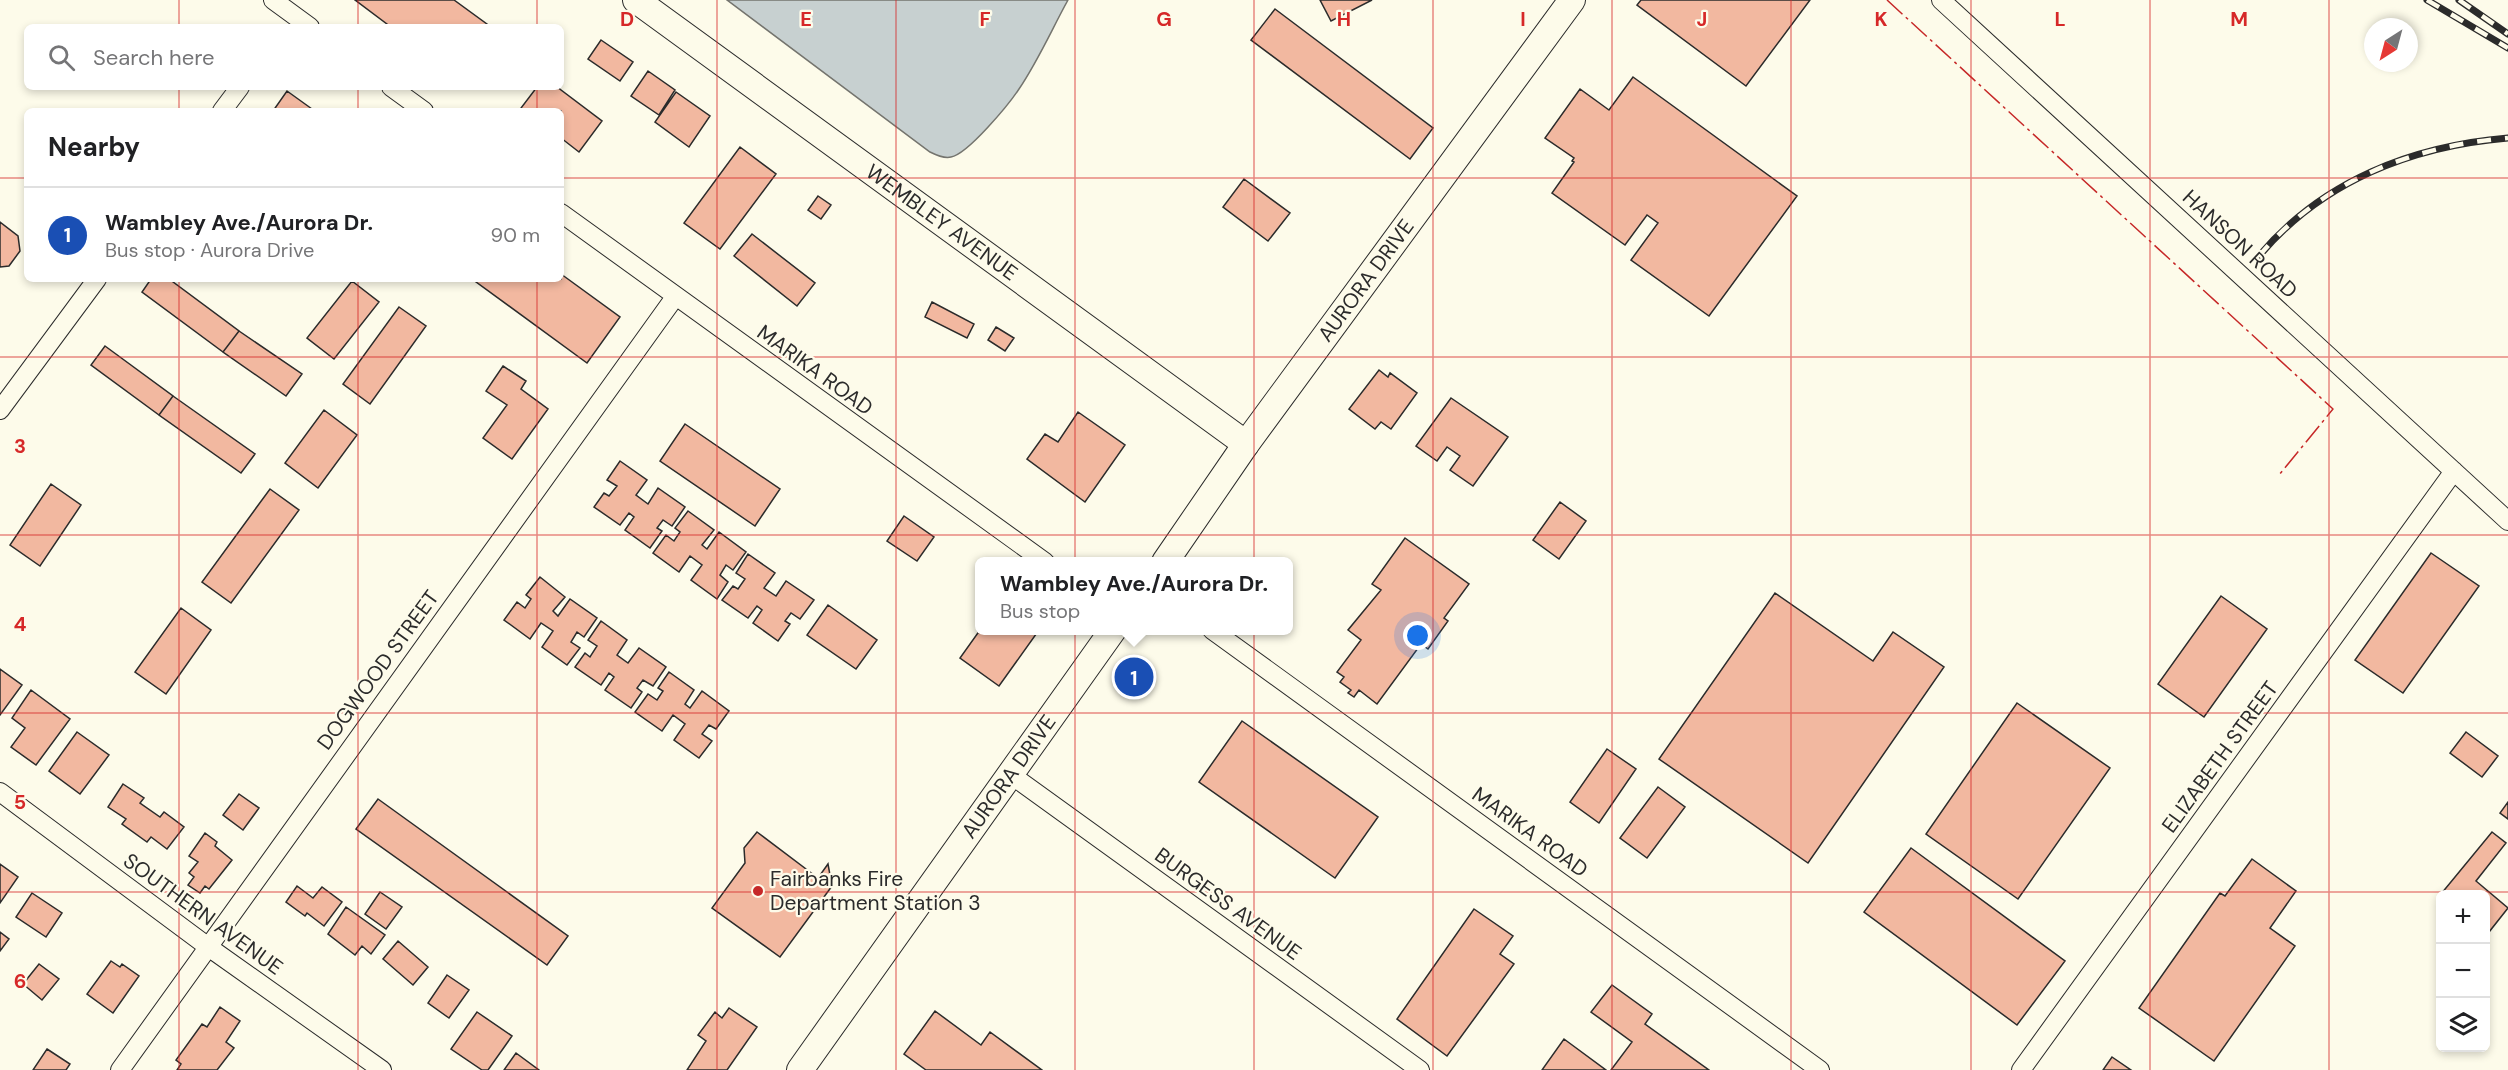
<!DOCTYPE html>
<meta charset="utf-8">
<style>
body{margin:0;font-family:"DM Sans",sans-serif;background:#f2f2f2;color:#202124}
.controls{position:absolute;right:18px;bottom:18px;display:grid;overflow:hidden;border-radius:9px;box-shadow:0 3px 9px #0003}
.controls button{width:54px;height:54px;display:grid;place-items:center;padding:0;border:0;border-bottom:2px solid #e0e0e0;background:#fff;color:#202124;font:30px sans-serif}
.compass{position:absolute;left:2364px;top:18px;width:54px;height:54px;border-radius:50%;background:#fff;box-shadow:0 3px 9px #0003;rotate:216deg}
.you{position:absolute;left:1418px;top:636px;width:21px;height:21px;margin:-15px;border:4px solid #fff;border-radius:50%;background:#1a73e8;box-shadow:0 0 0 9px #1a73e833}
.badge{display:grid;place-items:center;width:39px;height:39px;border-radius:50%;background:#c62828;color:#fff;font-size:20px;font-weight:700}
.pin{position:absolute;translate:-50% -50%;border:3px solid #fff;box-shadow:0 2px 6px #0006}
.popup{position:absolute;left:975px;top:557px;width:318px;height:78px;box-sizing:border-box;display:grid;place-content:center;border-radius:9px;background:#fff;filter:drop-shadow(0 2px 4px #0005);font-size:20px;white-space:nowrap;color:#757577}
.popup b{font-size:22px;color:#202124}
.popup::after{content:'';position:absolute;left:50%;top:100%;margin-left:-12px;border:12px solid transparent;border-top-color:#fff}
.list{margin:0;padding:0;list-style:none}
h2{display:flex;justify-content:space-between;align-items:center;height:78px;margin:0;padding:0 24px;font-size:26px}
h2 small{font-size:20px;font-weight:400;color:#757577}
.list li{display:grid;grid-template-columns:39px 1fr auto;gap:18px;align-items:center;box-sizing:border-box;height:96px;padding:0 24px;border-top:2px solid #e0e0e0}
.list b{display:block;font-size:22px;white-space:nowrap}
.list p{margin:0;font-size:20px;white-space:nowrap;color:#757577}
.list em{font-size:20px;font-style:normal;color:#757577}
.icon{flex:none;width:33px;height:33px;fill:none;stroke:currentColor;stroke-width:2;stroke-linecap:round;stroke-linejoin:round}
.map{position:relative;flex:none;width:2508px;height:1070px;overflow:hidden}
.search{position:absolute;background:#fff;box-shadow:0 3px 9px #0003;left:24px;top:24px;width:540px;height:66px;display:flex;align-items:center;gap:15px;box-sizing:border-box;padding:0 21px;border-radius:9px;color:#757577;font-size:22px}
.panel{position:absolute;background:#fff;box-shadow:0 3px 9px #0003;left:24px;top:108px;width:540px;height:174px;border-radius:9px}
.map>svg:first-child{display:block}
.water{fill:#c7d0d0;stroke:#74746e;stroke-width:1.5}
.building{fill:#f2b8a0;stroke:#2b2b2b;stroke-width:1.5}
.lines{fill:none;stroke-linecap:round;stroke-linejoin:round}
.street-casing{stroke:#2b2b2b;stroke-width:20}
.secondary-casing{stroke:#2b2b2b;stroke-width:28}
.street{stroke:#fdfbea;stroke-width:18}
.secondary{stroke:#fdfbea;stroke-width:26}
.rail-casing{stroke:#2b2b2b;stroke-width:7}
.rail{stroke:#fdfbea;stroke-width:4.5;stroke-dasharray:14;stroke-linecap:butt}
.power{stroke:#c62828;stroke-width:1.5;stroke-dasharray:21 4.5 3 4.5;stroke-linecap:butt}
.grid{fill:none;stroke:#d62828;stroke-width:1.5;stroke-opacity:0.55}
.poi-dot{fill:#c62828;stroke:#fdfbea;stroke-width:2}
.labels{text-anchor:middle;dominant-baseline:central;stroke-width:4.5;stroke-linejoin:round;paint-order:stroke}
.street-label{font-size:21px;fill:#2b2b2b;stroke:#fdfbea}
.poi-label{font-size:21px;fill:#2b2b2b;stroke:#fdfbea;text-anchor:start}
.grid-label{font-size:20px;text-anchor:middle;font-weight:bold;fill:#d62828;stroke:#fdfbea;stroke-width:4.5;stroke-linejoin:round;paint-order:stroke}
</style>
<div class="map">
<svg width="2508" height="1070" viewBox="0 0 2508 1070">
<rect width="100%" height="100%" fill="#fdfbea"/>
<path class="water" d="M727,0h341c-16,29 -30,61 -49,89 -10,15 -51,65 -68,68 -7,2 -15,-2 -21,-5z"/>
<path class="building" d="M355,0h99l37,27h-100z
M1320,0h52l-41,21z
M1641,0h169l-64,86 -109,-81z
M1275,9l158,119 -23,31 -159,-119z
M601,40l32,22 -13,19 -32,-22z
M648,71l27,19 -16,25 -28,-19z
M1633,77l164,119 -88,120 -78,-56 27,-37 -11,-8 -22,30 -73,-52 22,-31 -2,-1 2,-3 -29,-20 35,-49 29,21z
M537,87h20l45,34 -23,31 -18,-14v-27h-36l-4,-3z
M287,91l25,18 -2,2h-37z
M676,92l34,24 -21,31 -34,-25z
M740,147l36,27 -56,75 -36,-26z
M1244,179l46,34 -22,28 -45,-34z
M818,196l13,9 -10,14 -13,-9z
M0,222l18,14 2,15 -11,15 -9,1z
M752,234l63,49 -18,23 -63,-50z
M561,274l59,43 -33,46 -115,-84h89z
M151,279h18l70,52 -16,21 -81,-60z
M352,281l27,21 -45,57 -27,-21z
M932,302l42,22 -7,14 -42,-21z
M399,307l27,19 -56,78 -27,-20z
M996,327l18,11 -9,13 -17,-11z
M239,331l63,43 -16,22 -63,-44z
M105,346l68,50 -14,19 -68,-50z
M503,366l23,15 -5,8 27,20 -36,50 -29,-21 24,-33 -21,-14z
M1379,370l9,7 2,-4 27,20 -26,36 -10,-7 -6,7 -26,-20z
M173,396l82,58 -14,19 -82,-58z
M1451,398l57,39 -35,49 -23,-16 10,-14 -13,-9 -10,14 -21,-15z
M324,410l33,25 -39,53 -33,-25z
M1078,412l47,33 -40,57 -58,-43 18,-25 13,8z
M685,424l95,65 -25,37 -95,-65z
M620,461l27,19 -11,15 12,9 10,-16 27,19 -13,19 -9,-6 -6,8 5,3 -12,17 -25,-18 9,-13 -5,-4 -9,12 -26,-18 10,-14 5,3 8,-10 -10,-6z
M51,484l30,21 -41,61 -30,-21z
M270,489l29,21 -68,93 -29,-21z
M1560,502l26,19 -27,38 -26,-19z
M688,511l26,19 -12,15 5,4 12,-17 27,20 -13,18 -7,-5 -6,10 8,7 -11,17 -26,-19 11,-15 -12,-9 -11,16 -26,-19 13,-18 8,6 6,-9 -5,-4z
M904,516l30,21 -17,24 -30,-20z
M1405,538l64,46 -25,34 4,3 -20,28 -7,-5 -44,60 -18,-14 -5,7 -6,-4 3,-3 -11,-8 4,-5 -7,-5 24,-32 -13,-10 33,-40 -9,-6z
M2431,553l48,33 -76,107 -48,-33z
M748,554l27,19 -11,15 12,8 10,-15 28,19 -14,19 -9,-6 -6,8 5,3 -12,17 -25,-18 9,-13 -5,-4 -9,12 -26,-18 11,-14 5,3 7,-10 -9,-6z
M540,577l25,20 -12,14 5,5 12,-17 27,19 -13,19 -7,-5 -6,10 9,6 -13,17 -25,-18 11,-16 -12,-8 -11,16 -26,-19 13,-18 8,6 6,-9 -5,-4z
M1775,593l98,68 20,-29 51,35 -136,196 -149,-104z
M2221,596l46,33 -63,88 -46,-33z
M828,605l49,35 -21,29 -49,-34z
M181,608l30,22 -45,64 -31,-22z
M601,621l26,19 -10,15 11,8 11,-15 27,19 -13,19 -10,-6 -6,8 5,4 -11,16 -26,-18 9,-13 -5,-4 -8,12 -26,-18 10,-14 5,4 7,-11 -9,-6z
M980,630h59l-40,56 -39,-28z
M0,669l22,16 -22,30z
M669,672l25,18 -9,14 5,4 12,-17 27,20 -13,18 -7,-4 -7,9 10,7 -13,17 -25,-18 11,-16 -12,-9 -11,16 -27,-19 13,-18 9,6 6,-9 -5,-3z
M31,690l39,29 -34,46 -25,-18 14,-19 -13,-10z
M2017,703l93,65 -92,131 -92,-65z
M1242,721l136,96 -43,61 -136,-96z
M77,732l32,23 -29,39 -31,-23z
M2466,732l32,24 -16,21 -32,-24z
M1607,749l29,20 -37,54 -29,-21z
M123,784l21,14 -4,5 20,14 4,-5 20,15 -17,22 -16,-12 -4,5 -25,-18 4,-5 -18,-12z
M1658,787l27,20 -38,51 -27,-20z
M239,794l20,14 -16,22 -20,-15z
M378,799l190,137 -21,29 -191,-136z
M2508,802v17l-8,-6z
M757,832l61,46 10,-14 4,22 -52,71 -68,-49 33,-45 -1,-15z
M2492,832l14,11 -30,38 32,27 -19,24 -3,-3v-35h-45z
M205,833l12,9 -2,4 17,14 -23,29 -4,-3 -5,7 -12,-8 6,-8 -5,-4 9,-11 -9,-6z
M1911,848l154,113 -48,64 -153,-113z
M2252,859l44,32 -26,37 25,18 -81,115 -75,-53 81,-115 5,3z
M0,864l18,13 -18,26z
M297,886l16,12 9,-11 20,15 -18,24 -17,-13 -2,3 -19,-14z
M380,892l22,15 -16,22 -21,-15z
M32,893l30,20 -16,24 -30,-20z
M346,907l39,28 -14,19 -9,-8 -7,9 -27,-21z
M1474,909l39,27 -13,18 14,10 -67,92 -50,-37z
M0,932l9,7 -9,12z
M398,941l30,26 -15,18 -30,-26z
M111,961l9,6 2,-3 17,12 -26,37 -26,-19z
M39,964l20,15 -17,21 -19,-16z
M447,975l22,15 -20,28 -21,-15z
M1612,985l40,29 -7,10 64,46h-98l21,-28 -41,-30z
M220,1007l20,14 -14,21 8,6 -17,22h-40l4,-6 -5,-4 26,-36 5,3z
M729,1008l28,19 -30,43h-40l19,-29 -8,-6 17,-23 7,6z
M935,1011l46,34 9,-13 52,38h-116l-22,-16z
M477,1012l35,24 -24,34h-6l-31,-21z
M1564,1039l42,31h-64z
M47,1049l23,15 -4,6h-33z
M516,1053l23,17h-35z
M2112,1057l19,13h-28z"/>
<g class="lines">
<g class="street-casing">
<path id="street" d="M273,0l37,27
M1941,0l567,521
M391,87l33,24
M222,111l18,-24
M561,213l484,349
M0,410l97,-131
M1212,630l608,440
M1010,774l410,296
M0,792l207,154 175,124
M120,1070l555,-773
M2021,1070l433,-599"/>
</g>
<g class="secondary-casing">
<g id="secondary">
<path id="s1" d="M636,0l610,444"/>
<path id="s2" d="M1165,562l81,-118 326,-444"/>
<path id="s3" d="M800,1070l313,-440"/>
</g>
</g>
<use href="#street" class="street"/>
<use href="#secondary" class="secondary"/>
<g class="rail-casing">
<path id="rail" d="M2427,0l81,48
M2459,0l49,34
M2259,256c63,-75 153,-110 249,-118"/>
</g>
<use href="#rail" class="rail"/>
<path class="power" d="M1887,0l446,409 -54,66"/>
</g>
<path class="grid" d="M179,0v27M358,0v27M537,0v27M717,0v1070M896,0v1070M1075,0v1070M1254,0v1070M1433,0v1070M1612,0v1070M1791,0v1070M1971,0v1070M2150,0v1070M2329,0v1070M179,87v24M358,87v24M537,87v24M0,178h27M561,178h1947M179,279v791M358,279v791M537,279v791M0,357h2508M0,535h2508M0,713h2508M0,892h2508"/>
<circle class="poi-dot" cx="758" cy="891" r="6"/>
<g class="labels">
<g class="street-label">
<text stroke="none"><textPath href="#s1" startOffset="378">WEMBLEY AVENUE</textPath></text>
<text transform="translate(2240 244) rotate(43)">HANSON ROAD</text>
<text stroke="none"><textPath href="#s2" startOffset="346">AURORA DRIVE</textPath></text>
<text transform="translate(815 370) rotate(36)">MARIKA ROAD</text>
<text transform="translate(378 670) rotate(-54)">DOGWOOD STREET</text>
<text transform="translate(2220 757) rotate(-54)">ELIZABETH STREET</text>
<text stroke="none"><textPath href="#s3" startOffset="360">AURORA DRIVE</textPath></text>
<text transform="translate(1530 832) rotate(36)">MARIKA ROAD</text>
<text transform="translate(1228 904) rotate(36)">BURGESS AVENUE</text>
<text transform="translate(203 914) rotate(36)">SOUTHERN AVENUE</text>
</g>
<g class="poi-label">
<text x="770" y="879">Fairbanks Fire<tspan x="770" dy="24">Department Station 3</tspan></text>
</g>
</g>
<g class="grid-label">
<text x="627" y="26">D</text>
<text x="806" y="26">E</text>
<text x="985" y="26">F</text>
<text x="1164" y="26">G</text>
<text x="1344" y="26">H</text>
<text x="1523" y="26">I</text>
<text x="1702" y="26">J</text>
<text x="1881" y="26">K</text>
<text x="2060" y="26">L</text>
<text x="2239" y="26">M</text>
<text x="20" y="453">3</text>
<text x="20" y="631">4</text>
<text x="20" y="809">5</text>
<text x="20" y="988">6</text>
</g>
</svg>
<div class="controls">
<button>+</button>
<button>−</button>
<button><svg class="icon" aria-label="layers" viewBox="0 0 24 24"><path d="M12 4l9 5-9 5-9-5zM3 14l9 5 9-5"/></svg></button>
</div>
<svg class="compass" viewBox="-18 -18 36 36"><path d="M0-13l5 13h-10z" fill="#e53935"/><path d="M0 13l5-13h-10z" fill="#757577"/></svg>
<div class="you"></div>
<div class="pin badge" style="left:1134px;top:677px;background:#1a4fb4">1</div>
<div class="popup"><b>Wambley Ave./Aurora Dr.</b>Bus stop</div>
<div class="search"><svg class="icon" aria-label="search" viewBox="0 0 24 24"><circle cx="10" cy="10" r="6"/><path d="M15 15l6 6"/></svg>Search here</div>
<section class="panel">
<h2>Nearby<small></small></h2>
<ul class="list">
<li><span class="badge" style="background:#1a4fb4">1</span><div><b>Wambley Ave./Aurora Dr.</b><p>Bus stop · Aurora Drive</p></div><em>90 m</em></li>
</ul>
</section>
</div>
